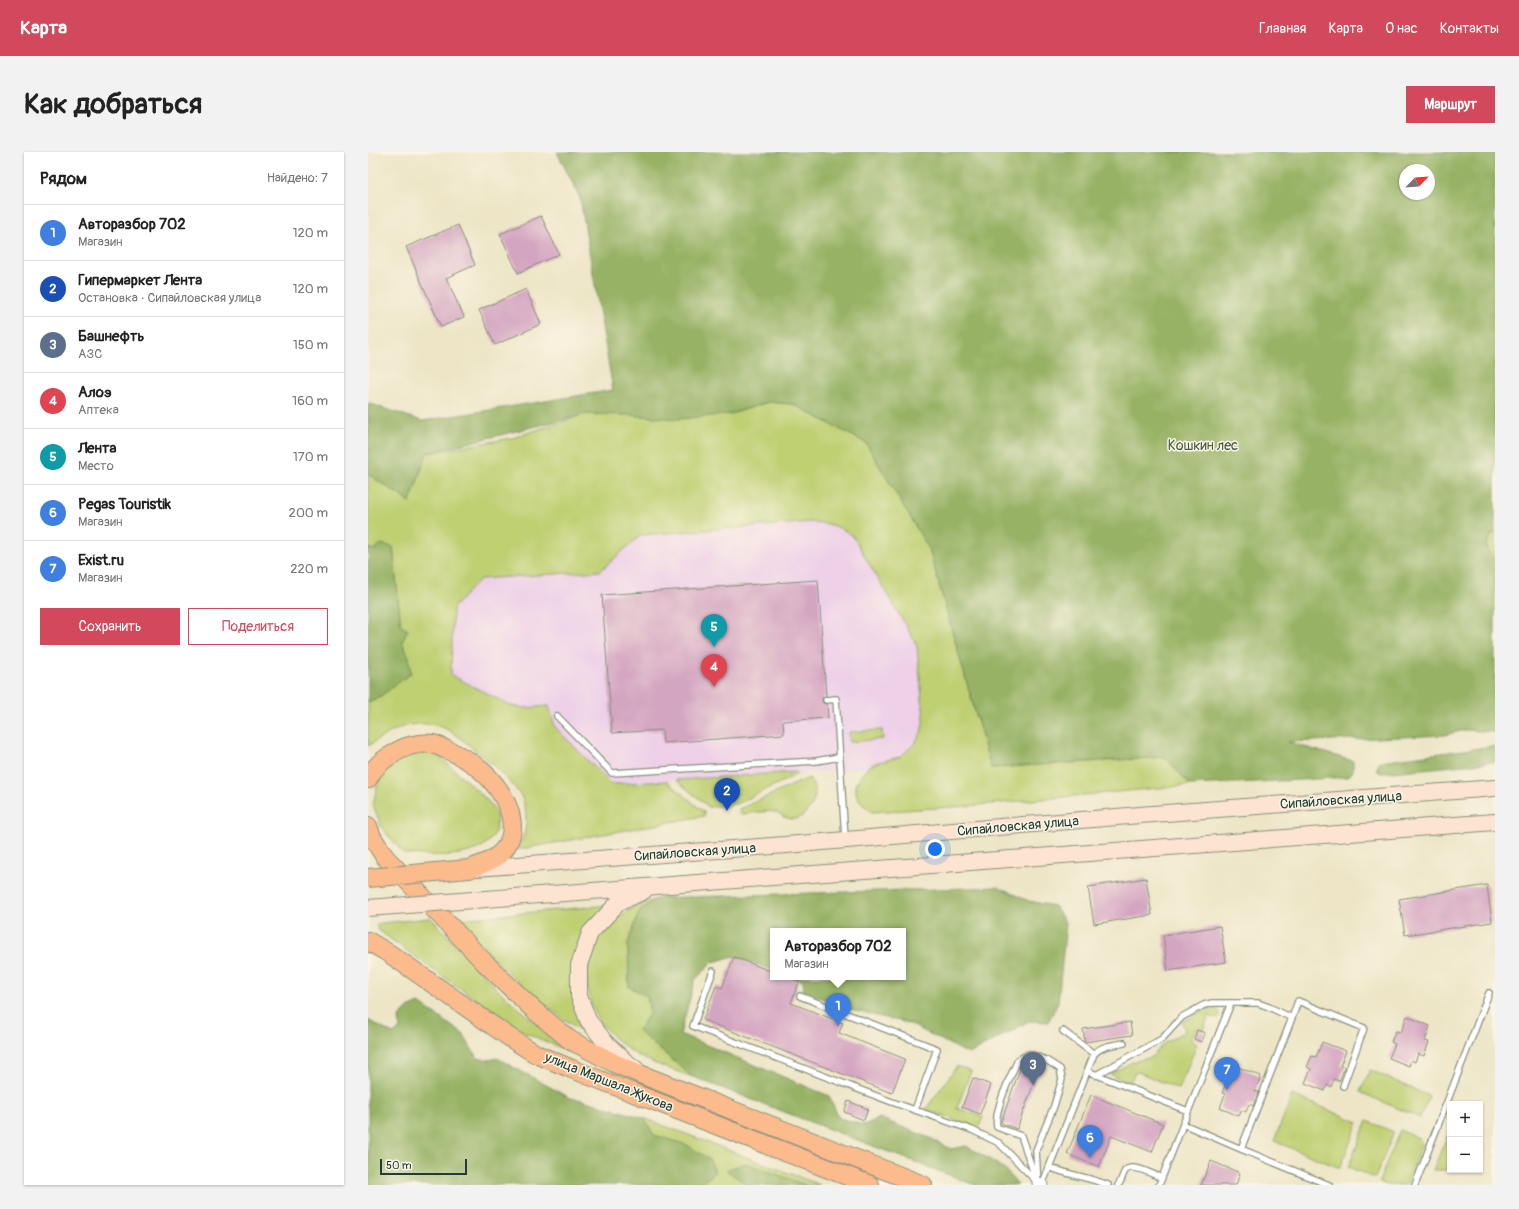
<!DOCTYPE html>
<html lang="ru">
<meta charset="utf-8">
<style>
body{margin:0;font-family:Pangolin,sans-serif;background:#f2f2f2;color:#222}
.controls{position:absolute;right:12px;bottom:12px;display:grid;overflow:hidden;border-radius:0px;box-shadow:0 1px 3px #0004}
.controls button{width:36px;height:36px;display:grid;place-items:center;padding:0;border:0;border-bottom:1px solid #e0e0e0;background:#fff;color:#222;font:20px sans-serif}
.compass{position:absolute;left:1031px;top:12px;width:36px;height:36px;border-radius:50%;background:#fff;box-shadow:0 1px 3px #0004;rotate:65deg}
.scale{position:absolute;left:12px;bottom:10px;width:87px;box-sizing:border-box;padding-left:4px;border:2px solid #1f3d34;border-top:0;font-size:11px;line-height:14px;white-space:nowrap;color:#1f3d34;-webkit-text-stroke:3px #fcf5e5;paint-order:stroke}
.you{position:absolute;left:567px;top:697px;width:14px;height:14px;margin:-10px;border:3px solid #fff;border-radius:50%;background:#1a73e8;box-shadow:0 0 0 6px #1a73e833}
.badge{display:grid;place-items:center;width:26px;height:26px;border-radius:50%;background:#d1495b;color:#fff;font-size:13px;font-weight:700}
.pin{position:absolute;translate:-50% -33px;filter:drop-shadow(0 1px 2px #0008)}
.pin::after{content:'';position:absolute;top:21px;width:14px;height:12px;background:inherit;clip-path:polygon(0 0,100% 0,50% 100%)}
.popup{position:absolute;left:402px;top:776px;width:136px;height:52px;box-sizing:border-box;display:grid;place-content:center;border-radius:0px;background:#fff;filter:drop-shadow(0 1px 3px #0005);font-size:13px;white-space:nowrap;color:#767676}
.popup b{font-size:15px;color:#222}
.popup::after{content:'';position:absolute;left:50%;top:100%;margin-left:-8px;border:8px solid transparent;border-top-color:#fff}
.list{margin:0;padding:0;list-style:none}
h2{display:flex;justify-content:space-between;align-items:center;height:52px;margin:0;padding:0 16px;font-size:17px}
h2 small{font-size:13px;font-weight:400;color:#767676}
.list li{display:grid;grid-template-columns:26px 1fr auto;gap:12px;align-items:center;box-sizing:border-box;height:56px;padding:0 16px;border-top:1px solid #e0e0e0}
.list b{display:block;font-size:15px;white-space:nowrap}
.list p{margin:0;font-size:13px;white-space:nowrap;color:#767676}
.list em{font-size:13px;font-style:normal;color:#767676}
.actions{display:flex;gap:8px;padding:12px 16px}
.actions a{flex:1;padding:9px 0;border:1px solid #d1495b;border-radius:0px;text-align:center;font-size:14px;color:#d1495b}
.actions .main{background:#d1495b;color:#fff}
.map{position:relative;flex:none;width:1127px;height:1033px;overflow:hidden;border-radius:0px}
header{display:flex;align-items:center;gap:24px;box-sizing:border-box;height:56px;padding:0 20px;background:#d1495b;color:#fff}
header strong{font-size:19px}
nav{display:flex;gap:22px;margin-inline-start:auto;font-size:14px}
.intro{display:flex;align-items:center;justify-content:space-between;box-sizing:border-box;height:96px;padding:0 24px}
h1{margin:0;font-size:28px}
.button{padding:10px 18px;border-radius:0px;background:#d1495b;color:#fff;font-size:14px;font-weight:700}
main{display:flex;gap:24px;padding:0 24px}
aside{flex:1;background:#fff;border-radius:0px;box-shadow:0 1px 3px #0004}
.map>svg:first-child{display:block}
.built{fill:#eed0e8}
.green{fill:#bfd073;stroke:#6f8654}
.forest{fill:#97b265;stroke:#5b784c;fill-rule:evenodd}
.building{fill:#d4a5c1}
.lines{fill:none;stroke-linecap:round;stroke-linejoin:round}
.service-casing{stroke:#86917d;stroke-width:8}
.minor-casing{stroke:#86917d;stroke-width:13}
.secondary-casing{stroke:#86917d;stroke-width:18}
.primary-casing{stroke:#86917d;stroke-width:20}
.service{stroke:#fff;stroke-width:5.5}
.minor{stroke:#fff;stroke-width:11}
.secondary{stroke:#fde4d1;stroke-width:16}
.primary{stroke:#fbbb8d;stroke-width:18}
.secondary-bridge-casing{stroke:#86917d;stroke-width:18;stroke-linecap:butt}
.primary-bridge-casing{stroke:#86917d;stroke-width:20;stroke-linecap:butt}
.secondary-bridge{stroke:#fde4d1;stroke-width:16}
.primary-bridge{stroke:#fbbb8d;stroke-width:18}
.labels{text-anchor:middle;dominant-baseline:central;stroke-width:3;stroke-linejoin:round;paint-order:stroke}
.park-label{font-size:14px;fill:#3f5a41;stroke:#fcf5e5}
.street-label{font-size:14px;fill:#1f3d34;stroke:#fcf5e5}
</style>
<header>
<strong>Карта</strong>
<nav><a>Главная</a><a>Карта</a><a>О нас</a><a>Контакты</a></nav>
</header>
<div class="intro"><h1>Как добраться</h1><a class="button">Маршрут</a></div>
<main>
<aside>
<h2>Рядом<small>Найдено: 7</small></h2>
<ul class="list">
<li><span class="badge" style="background:#3f7fe0">1</span><div><b>Авторазбор 702</b><p>Магазин</p></div><em>120 m</em></li>
<li><span class="badge" style="background:#1a4fb4">2</span><div><b>Гипермаркет Лента</b><p>Остановка · Сипайловская улица</p></div><em>120 m</em></li>
<li><span class="badge" style="background:#5c6f8a">3</span><div><b>Башнефть</b><p>АЗС</p></div><em>150 m</em></li>
<li><span class="badge" style="background:#e0444e">4</span><div><b>Алоэ</b><p>Аптека</p></div><em>160 m</em></li>
<li><span class="badge" style="background:#0f9aa8">5</span><div><b>Лента</b><p>Место</p></div><em>170 m</em></li>
<li><span class="badge" style="background:#3f7fe0">6</span><div><b>Pegas Touristik</b><p>Магазин</p></div><em>200 m</em></li>
<li><span class="badge" style="background:#3f7fe0">7</span><div><b>Exist.ru</b><p>Магазин</p></div><em>220 m</em></li>
</ul>
<div class="actions"><a class="main">Сохранить</a><a>Поделиться</a></div>
</aside>
<div class="map">
<svg width="1127" height="1033" viewBox="0 0 1127 1033">
<rect width="100%" height="100%" fill="#fcf5e5"/>
<filter id="ink" filterUnits="userSpaceOnUse"><feTurbulence type="fractalNoise" baseFrequency=".025" numOctaves="2"/><feDisplacementMap in="SourceGraphic" scale="8" xChannelSelector="R" yChannelSelector="G"/><feConvolveMatrix kernelMatrix="1 2 1 2 8 2 1 2 1" color-interpolation-filters="sRGB"/></filter>
<filter id="wash" filterUnits="userSpaceOnUse"><feTurbulence type="fractalNoise" baseFrequency=".012" numOctaves="4" result="noise"/><feDisplacementMap in="SourceGraphic" scale="16" xChannelSelector="R" yChannelSelector="G"/><feGaussianBlur stdDeviation="0.9" result="paint"/><feColorMatrix in="noise" values="0 0 0 0 0 0 0 0 0 0 0 0 0 0 0 0 0 1.4 0 .05"/><feComposite in="paint" operator="in"/></filter>
<g filter="url(#wash)">
<rect width="100%" height="100%" fill="#ede5c6"/>
<path class="built" d="M443,370l16,1 13,4 12,8 53,89 12,22 7,73 -3,14 -6,10 -15,14 -22,5 -10,5 -70,7 -2,-2 -178,12h-7l-56,-57 -6,-21 -24,2 -14,-2 -61,-31 3,-67 27,-29 120,-8 41,-36z"/>
<path class="green" d="M400,250l25,2 73,39 63,106 62,219 175,-11 24,28 -221,21 -97,6 -11,-9 -5,-10v-10l12,-16 10,-5 22,-5 9,-8 6,-6 6,-10 3,-14 -7,-73 -12,-22 -53,-89c-15,-10 -24,-12 -41,-13l-170,13 -41,36 -120,8 -27,29 -2,67 60,31 14,2 24,-2 6,21 56,57 56,-3 37,31v4l-189,34c2,-3 6,-7 7,-10 6,-12 5,-30 0,-42 -7,-16 -58,-59 -74,-68 -6,-3 -15,-6 -21,-6 -23,-2 -40,10 -59,22v-44l13,-6 28,-39 -7,-15 -9,-95 -19,3 -6,-2v-74l42,28 17,-49 85,-15 74,-24h145z
M1127,380v26l-5,-5 -4,-7 5,-11z
M514,578l1,9 -33,3 -1,-10z
M46,598l21,2 51,47 10,12c0,6 1,16 -1,21 -13,30 -65,23 -91,22l-22,-26 -9,-23 6,-28 14,-16z
M428,620l2,2 -62,30 -27,3 -33,-27z
M441,626c8,11 8,23 -2,33 -3,4 -8,8 -13,8 -11,0 -12,-5 -20,-7 -6,-2 -26,2 -34,2l-1,-5z
M290,746l-18,12 -12,33 1,44 18,8 3,18 -12,18 55,46c-25,-9 -53,-16 -74,-35 -11,-9 -21,-22 -27,-36 -8,-18 -5,-49 4,-66 12,-22 40,-35 62,-42z
M243,753l-37,58 18,74c-52,-30 -95,-72 -133,-118z
M63,766l67,72 27,24 48,36 -1,3 -48,-21 -95,-65 -52,-38v-5l5,-1z
M839,856h6l5,2 2,4 -2,5 -9,-3 -6,14 -7,-2 -5,13 6,3 -18,45 -41,-17 -3,1 -5,9 -19,-7 1,-2 20,-11 20,-5 11,-13 22,-13 -3,-9z
M589,914l14,5 -14,37 26,9 -5,12 -52,-20z
M1002,918l59,26 -9,22 -60,-26z
M924,943l66,27 -18,46 -66,-27z
M276,966l176,67h-161l-24,-54z
M999,969l27,11 -19,46 -27,-11z
M1032,978l19,8 3,5 -16,42h-19l-8,-3z
M1079,984h3v33l-1,1h-16z"/>
<path class="forest" d="M189,0h938v380l-4,3 -5,11 4,7 5,5v174l-30,-2 -20,5 -157,7 65,19v10l-5,6 -47,3 -111,5 -25,-28 -174,11 -62,-219 -63,-106 -73,-39 -25,-2 -37,12 -52,5 -51,-4 -42,-1 -159,39 -17,49 -42,-28v-71l54,18 191,-31 -33,-192zM1037,18h24v24h-24z
M13,392l12,3 8,79 7,4 -6,12 7,15 2,16 -30,23 -13,6v-154l6,2z
M1127,594v16l-114,11 -5,-3 4,-9z
M631,735l30,14 25,5 12,17 -8,80 -10,19 -18,-1 -61,33 -61,-31 -53,-12 -51,-20 -1,-10 -11,-4h111v-46h-130v39l-39,-14 -21,6 -18,18 -15,54 149,62 10,22 25,7 15,-7 51,20 21,11 15,-3c18,10 41,21 52,39h-43l-282,-108 -55,-46 12,-18 -3,-17 -18,-9 -1,-44 12,-33 18,-12z
M51,851l44,31 14,24 13,2 7,-2 73,40 12,2 62,18 10,17 33,10 23,15 5,12 -14,12 -3,1h-330v-165l25,14 7,-5 -1,-12 9,-9z
M378,1011l60,22h-59l-21,-15z"/>
<g id="blocks">
<path class="building" d="M173,64l18,38 -41,19 -18,-39z
M90,73l17,40 -29,13 18,39 -23,10 -35,-80z
M158,137l15,35 -46,21 -16,-35z
M450,428l8,116 -3,1 -1,3 1,3 4,1 1,14 -45,3 1,13 -121,9 -1,-13 -50,3 -10,-138z
M778,726l6,37 -58,9 -6,-37z
M1119,733l5,37 -87,13 -6,-36z
M852,774l6,36 -58,9 -5,-36z
M366,805l39,15v5h13l13,5 -8,21 52,20 -4,10 66,26 -13,34 -189,-73 13,-34 6,2z
M1039,864l23,10 -5,15 4,1 -5,14 -6,-2 -3,8 -4,-2 -2,6 -20,-8 6,-14 -4,-2 5,-11 5,1z
M762,870l2,13 -47,7 -2,-13z
M829,878l8,3 -3,9 -8,-3z
M954,890l24,9 -6,15 5,1 -6,14 -5,-2 -3,8 -4,-2 -2,6 -20,-8 6,-14 -4,-2 5,-11 4,1z
M654,911l17,6 -22,60 -16,-6v-1z
M870,915l23,9 -6,15 4,1 -6,14 -4,-2 -3,8 -4,-2 -3,6 -19,-8 5,-14 -3,-1 5,-12 4,2z
M605,926l18,7 -11,29 -18,-7z
M723,943l72,29 -11,28 -41,-16 -12,31 -32,-13z
M480,949l20,8 -4,11 -20,-8z
M843,1009l29,12 -4,12h-35z"/>
</g>
</g>
<g filter="url(#ink)">
<use href="#blocks" fill-opacity="0" stroke="#86917d" stroke-width="1"/>
<g class="lines">
<g class="service-casing">
<path id="service" d="M458,548l10,-1 9,139
M189,564l55,57 204,-12 24,-4
M345,819l-20,55 199,76 80,28 27,13 39,40
M432,844l137,53 -22,61
M924,866l6,-17 66,27 -21,58
M695,879l31,23
M719,919l101,40
M728,923l66,-36 20,-22 22,-12 8,-2h46l11,4 23,11 -51,131 88,36
M815,972l58,25
M681,1015c19,8 39,10 59,18
M668,1027l-15,-43 -24,-9c-4,-14 14,-53 21,-67l11,-6 17,6 14,9 2,10 -8,27 -18,44 2,34
M674,1033l52,-131c8,-9 19,-9 30,-11
M750,1033c4,-4 4,-10 7,-14 6,-9 29,4 37,7
M791,1033l72,-182
M1047,1033l74,-192"/>
</g>
<g class="minor-casing">
<path id="minor" d="M670,1031l4,2"/>
</g>
<g class="secondary-casing">
<path id="secondary" d="M108,716l323,-24 341,-29 355,-27
M105,748l1022,-78
M268,917l-11,-8 -20,-19 -17,-22 -9,-24v-31l11,-32 28,-30 26,-12"/>
</g>
<g class="primary-casing">
<path id="primary" d="M0,627c5,-11 14,-19 25,-25 11,-8 27,-12 40,-10 4,1 8,3 12,5 13,5 27,13 38,23 19,17 38,49 24,73 -8,14 -24,19 -38,24
M0,674l4,11 13,20 100,106 49,47 36,30 46,24 29,12 278,109
M0,789l22,13 122,85 24,15 36,15 298,116"/>
</g>
<use href="#service" class="service"/>
<use href="#minor" class="minor"/>
<use href="#secondary" class="secondary"/>
<use href="#primary" class="primary"/>
<g class="secondary-bridge-casing">
<path id="secondary-bridge" d="M0,756l105,-8"/>
</g>
<g class="primary-bridge-casing">
<path id="primary-bridge" d="M0,726l101,-9"/>
</g>
<use href="#secondary-bridge" class="secondary-bridge"/>
<use href="#primary-bridge" class="primary-bridge"/>
</g>
</g>
<g class="labels">
<g class="park-label">
<text x="835" y="293">Кошкин лес</text>
</g>
<g class="street-label">
<text transform="translate(973 648) rotate(-4)">Сипайловская улица</text>
<text transform="translate(650 674) rotate(-5)">Сипайловская улица</text>
<text transform="translate(327 700) rotate(-4)">Сипайловская улица</text>
<text transform="translate(241 930) rotate(22)">улица Маршала Жукова</text>
</g>
</g>
</svg>
<div class="controls">
<button>+</button>
<button>−</button>
</div>
<svg class="compass" viewBox="-18 -18 36 36"><path d="M0-13l5 13h-10z" fill="#e53935"/><path d="M0 13l5-13h-10z" fill="#767676"/></svg>
<div class="scale">50 m</div>
<div class="you"></div>
<div class="pin badge" style="left:470px;top:874px;background:#3f7fe0">1</div>
<div class="popup"><b>Авторазбор 702</b>Магазин</div>
<div class="pin badge" style="left:359px;top:659px;background:#1a4fb4">2</div>
<div class="pin badge" style="left:665px;top:933px;background:#5c6f8a">3</div>
<div class="pin badge" style="left:346px;top:535px;background:#e0444e">4</div>
<div class="pin badge" style="left:346px;top:495px;background:#0f9aa8">5</div>
<div class="pin badge" style="left:722px;top:1006px;background:#3f7fe0">6</div>
<div class="pin badge" style="left:859px;top:938px;background:#3f7fe0">7</div>
</div>
</main>
